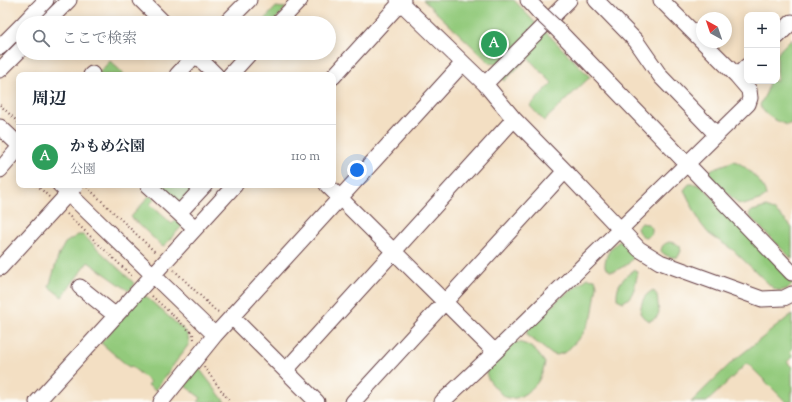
<!DOCTYPE html>
<html lang="ja">
<meta charset="utf-8">
<style>
body{margin:0;font-family:"Sorts Mill Goudy","Noto Serif JP",serif;background:#f6f6f7;color:#1f2937}
.controls{position:absolute;right:12px;top:12px;display:grid;overflow:hidden;border-radius:8px;box-shadow:0 2px 10px #0003}
.controls button{width:36px;height:36px;display:grid;place-items:center;padding:0;border:0;border-bottom:1px solid #e0e1e3;background:#fff;color:#1f2937;font:20px sans-serif}
.compass{position:absolute;left:696px;top:12px;width:36px;height:36px;border-radius:50%;background:#fff;box-shadow:0 2px 10px #0003;rotate:320deg}
.you{position:absolute;left:357px;top:170px;width:14px;height:14px;margin:-10px;border:3px solid #fff;border-radius:50%;background:#1a73e8;box-shadow:0 0 0 6px #1a73e833}
.badge{display:grid;place-items:center;width:26px;height:26px;border-radius:50%;background:#7c3aed;color:#fff;font-size:13px;font-weight:700}
.pin{position:absolute;translate:-50% -50%;border:2px solid #fff;box-shadow:0 1px 4px #0006}
.list{margin:0;padding:0;list-style:none}
h2{display:flex;justify-content:space-between;align-items:center;height:52px;margin:0;padding:0 16px;font-size:17px}
h2 small{font-size:13px;font-weight:400;color:#747a83}
.list li{display:grid;grid-template-columns:26px 1fr auto;gap:12px;align-items:center;box-sizing:border-box;height:64px;padding:0 16px;border-top:1px solid #e0e1e3}
.list b{display:block;font-size:15px;white-space:nowrap}
.list p{margin:0;font-size:13px;white-space:nowrap;color:#747a83}
.list em{font-size:13px;font-style:normal;color:#747a83}
.icon{flex:none;width:22px;height:22px;fill:none;stroke:currentColor;stroke-width:2;stroke-linecap:round;stroke-linejoin:round}
.map{position:relative;flex:none;width:792px;height:402px;overflow:hidden}
.search{position:absolute;background:#fff;box-shadow:0 2px 10px #0003;left:16px;top:16px;width:320px;height:44px;display:flex;align-items:center;gap:10px;box-sizing:border-box;padding:0 14px;border-radius:22px;color:#747a83;font-size:15px}
.panel{position:absolute;background:#fff;box-shadow:0 2px 10px #0003;left:16px;top:72px;width:320px;height:116px;border-radius:8px}
.map>svg:first-child{display:block}
.green{fill:#93ca7c;stroke:#6e7454}
.lines{fill:none;stroke-linecap:round;stroke-linejoin:round}
.minor-casing{stroke:#633c42;stroke-width:17}
.path{stroke:#633c42;stroke-width:2;stroke-dasharray:1 3;stroke-linecap:butt}
.minor{stroke:#fff;stroke-width:15}
.minor-bridge-casing{stroke:#633c42;stroke-width:17;stroke-linecap:butt}
.minor-bridge{stroke:#fff;stroke-width:15}
</style>
<div class="map">
<svg width="792" height="402" viewBox="0 0 792 402">
<rect width="100%" height="100%" fill="#fdfcf7"/>
<filter id="ink" filterUnits="userSpaceOnUse"><feTurbulence type="fractalNoise" baseFrequency=".025" numOctaves="2"/><feDisplacementMap in="SourceGraphic" scale="8" xChannelSelector="R" yChannelSelector="G"/><feConvolveMatrix kernelMatrix="1 2 1 2 8 2 1 2 1" color-interpolation-filters="sRGB"/></filter>
<filter id="wash" filterUnits="userSpaceOnUse"><feTurbulence type="fractalNoise" baseFrequency=".012" numOctaves="4" result="noise"/><feDisplacementMap in="SourceGraphic" scale="16" xChannelSelector="R" yChannelSelector="G"/><feGaussianBlur stdDeviation="0.9" result="paint"/><feColorMatrix in="noise" values="0 0 0 0 0 0 0 0 0 0 0 0 0 0 0 0 0 1.4 0 .05"/><feComposite in="paint" operator="in"/></filter>
<g filter="url(#wash)">
<rect width="100%" height="100%" fill="#f3dfc3"/>
<path class="green" d="M423,0h91l24,26 -41,38 -7,-1z
M276,7l10,1 -14,15h-11z
M545,31l45,46 -46,44 -14,-15 22,-23 -24,-25 -24,23 -2,-2v-4z
M792,38v85l-5,2c-10,-4 -23,-9 -27,-20l7,-14 2,-10h8v-26l4,-6z
M110,61l15,14h-28z
M734,161c9,2 27,20 30,28 1,1 2,6 2,7l-4,3 -18,6 -7,-2 -27,-28v-4l2,-2z
M689,184h7l7,3 88,92 1,6c-5,5 -11,7 -18,4l-41,-39 -24,-16 -8,-10 -17,-34z
M157,185h42l-19,21z
M150,195l5,4 -5,5 22,20 5,-5 6,6 -20,22 -32,-30z
M766,207l9,4 14,13 3,4v31l-42,-42 -1,-3 3,-3z
M641,223l7,1 4,4v5l-3,3 -4,1c-5,-2 -7,-4 -8,-10z
M78,235h5l52,49 -6,7 -41,-29 -26,35 -13,-10 10,-33 6,-11z
M623,239l12,13 -2,6 -5,6 -13,7h-5l-5,-4c-1,-12 7,-22 18,-28z
M669,242l6,1 5,3 1,5 -3,6c-7,1 -13,-1 -17,-6 1,-6 3,-7 8,-9z
M635,269l3,3c-3,11 -3,25 -15,30l-6,-3c-1,-16 6,-20 18,-30z
M588,278l7,1 2,6 -5,32 -10,18 -16,17 -9,3 -7,-2 -23,-18v-5l32,-31z
M653,290l4,5 2,17 -2,5 -7,4 -6,-3 -4,-5c2,-12 2,-16 13,-23z
M143,294l42,37c3,5 4,8 4,13l-34,46 -7,-5 2,-3 -19,-16 -2,1 -28,-24z
M792,314v36l-2,2 2,3v2l-5,5 5,5v35h-6l-39,-39 -40,39h-16l41,-40z
M515,342c15,1 22,9 30,21 -1,6 -4,14 -8,20 -6,7 -19,18 -29,15 -7,-2 -11,-9 -16,-14 -3,-4 -7,-8 -5,-14 2,-8 22,-22 28,-28z
M198,367l27,35h-27l3,-4 -16,-12z"/>
</g>
<g filter="url(#ink)">
<g class="lines">
<g class="minor-casing">
<path id="minor" d="M141,0l23,23
M398,0l87,84 29,35 51,52 74,78 21,13 102,37 22,-1 8,-4
M528,0l11,12
M596,0l40,41 25,36 56,58
M661,0l41,41
M24,23l22,-23
M46,23l23,-23
M226,23l23,-23
M278,23l22,-23
M557,29l235,244
M777,37l15,-15
M0,47l23,-23
M194,53l22,22
M0,70l23,-23
M91,75l1,-1
M177,75l20,-22
M230,75l20,-22
M737,76l10,-10
M333,77l70,-77
M485,84l84,-84
M0,127l19,18
M0,170l19,-22
M60,185l155,150
M148,185l47,43
M327,185l168,167
M179,213l26,-28
M0,268l75,-82
M80,287l36,29
M232,317l85,85
M286,370l228,-251
M37,402l198,-217
M161,402l54,-67 248,-272
M353,402l212,-231
M442,402l53,-50 253,-248 2,-6 -1,-8 -12,-14 -34,-34"/>
</g>
<path class="path" d="M0,105l19,18
M37,185l12,12
M87,187l69,66
M67,214l66,63
M174,270l42,41 3,1
M152,296l41,38 1,5
M204,367l26,35"/>
<use href="#minor" class="minor"/>
<g class="minor-bridge-casing">
<path id="minor-bridge" d="M539,12l18,17"/>
</g>
<use href="#minor-bridge" class="minor-bridge"/>
</g>
</g>
</svg>
<div class="controls">
<button>+</button>
<button>−</button>
</div>
<svg class="compass" viewBox="-18 -18 36 36"><path d="M0-13l5 13h-10z" fill="#e53935"/><path d="M0 13l5-13h-10z" fill="#747a83"/></svg>
<div class="you"></div>
<div class="pin badge" style="left:494px;top:44px;background:#2e9e5b">A</div>
<div class="search"><svg class="icon" aria-label="search" viewBox="0 0 24 24"><circle cx="10" cy="10" r="6"/><path d="M15 15l6 6"/></svg>ここで検索</div>
<section class="panel">
<h2>周辺<small></small></h2>
<ul class="list">
<li><span class="badge" style="background:#2e9e5b">A</span><div><b>かもめ公園</b><p>公園</p></div><em>110 m</em></li>
</ul>
</section>
</div>
